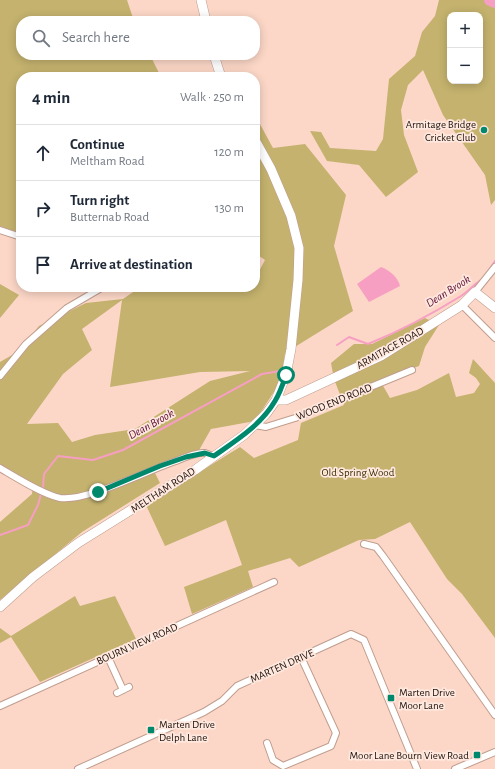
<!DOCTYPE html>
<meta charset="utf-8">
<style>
body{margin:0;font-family:"Alegreya Sans",sans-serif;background:#f2f2f3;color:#1f2937}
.controls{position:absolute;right:12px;top:12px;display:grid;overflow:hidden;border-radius:8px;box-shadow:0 2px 10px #0003}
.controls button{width:36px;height:36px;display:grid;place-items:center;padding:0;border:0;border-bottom:1px solid #e0e1e3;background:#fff;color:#1f2937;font:20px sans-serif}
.stop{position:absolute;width:12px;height:12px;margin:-9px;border:3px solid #00886d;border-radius:50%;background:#fff}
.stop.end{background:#00886d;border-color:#fff;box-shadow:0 1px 4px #0008}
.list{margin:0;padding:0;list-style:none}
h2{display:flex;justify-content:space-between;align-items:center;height:52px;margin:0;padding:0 16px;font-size:17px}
h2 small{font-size:13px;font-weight:400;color:#747a83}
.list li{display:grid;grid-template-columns:26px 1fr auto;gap:12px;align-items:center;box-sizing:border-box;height:56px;padding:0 16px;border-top:1px solid #e0e1e3}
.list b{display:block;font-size:15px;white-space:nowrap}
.list p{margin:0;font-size:13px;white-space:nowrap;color:#747a83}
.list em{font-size:13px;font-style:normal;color:#747a83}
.icon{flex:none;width:22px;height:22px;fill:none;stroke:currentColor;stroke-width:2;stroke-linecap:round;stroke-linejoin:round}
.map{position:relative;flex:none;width:495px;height:769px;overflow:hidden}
.search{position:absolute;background:#fff;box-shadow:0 2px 10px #0003;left:16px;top:16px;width:244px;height:44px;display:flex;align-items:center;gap:10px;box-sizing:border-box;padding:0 14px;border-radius:16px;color:#747a83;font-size:15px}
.panel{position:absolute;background:#fff;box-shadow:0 2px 10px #0003;left:16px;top:72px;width:244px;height:220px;border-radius:16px}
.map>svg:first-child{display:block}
.green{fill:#c4b26e;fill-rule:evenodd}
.water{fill:#f79fc3}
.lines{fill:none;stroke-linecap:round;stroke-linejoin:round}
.stream{stroke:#f79fc3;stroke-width:2}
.river{stroke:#f79fc3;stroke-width:12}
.minor-casing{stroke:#c09e8f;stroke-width:8}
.secondary-casing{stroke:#c09e8f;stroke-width:10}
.minor{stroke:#fff;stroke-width:6}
.secondary{stroke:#fff;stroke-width:9}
.route{stroke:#00886d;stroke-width:5}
.poi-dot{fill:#00886d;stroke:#ffe8de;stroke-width:1.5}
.labels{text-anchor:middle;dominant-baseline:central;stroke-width:3.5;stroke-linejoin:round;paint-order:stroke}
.poi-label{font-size:11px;fill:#1e120c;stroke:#ffe8de;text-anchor:end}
.street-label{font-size:11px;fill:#1e120c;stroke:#ffe8de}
.park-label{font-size:11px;fill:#372d05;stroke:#ffe8de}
.water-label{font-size:12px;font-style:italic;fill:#60153c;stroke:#ffe8de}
</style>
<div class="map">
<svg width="495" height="769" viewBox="0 0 495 769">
<rect width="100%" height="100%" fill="#fcd7c7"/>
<path class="green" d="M0,0h127l7,21h-113v34h129l11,22h-140v157l-21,-8z
M439,0h56v200l-4,5 -6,-30 -42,-60 -20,-45 -15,15 -7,25 3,25 14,37 -32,25 -27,-32 -32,-4 -17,-30 11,1 9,16 46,3 7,-12 6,-60 26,-23 7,-24 13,-16zM450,15h30v66h-30z
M255,115l18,33 32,-4 41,51 -12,51 19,65 -68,42 -4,28 -26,40 -44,8 -13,23 -46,15 8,16 -78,49 -82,68v-78l32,-28 1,-10 -33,-20v-102l19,-11 20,-25 47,-23 37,-4 13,-9 17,-3h102v-12h2l8,-15 -10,-7zM122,300l-12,87 90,-15 50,-1 -40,10 -75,48 -40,6 -23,7 -14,-19 -31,1 36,-50 29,-24 -10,-21z
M0,284l19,11 -19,23z
M425,318l14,7 -14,22 -6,19 -31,11 -6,7 8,14 27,-8 32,-17 7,24 18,-4 6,-9 -4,-6 -7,-5 4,-14 22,24v255l-33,-44 -15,-15 -37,-57 -35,17 -16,1 -60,27 -9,-9 -42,13 5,16 -61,27 -8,-27 58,-22 -16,-45 -61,26 -19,-41 94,-58 14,11 44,-18 3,-17 43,-18 -10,-26 -3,-16 23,-19h18z
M75,596l5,10 35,-10 21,43 -96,43 -29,-45 -11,6v-15l11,8z"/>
<path class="water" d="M381,267c8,3 17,10 19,19l-31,16 -12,-18z"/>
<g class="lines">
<path class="stream" d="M489,270l6,-9
M337,345l12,-8 19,7c32,-13 64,-30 93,-48 8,-5 14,-13 22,-17
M43,487l1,-13 14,-18 35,4 30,-10 139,-76 18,-3
M0,535l28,-10 10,-20 3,-11"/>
<path class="river" d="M490,0l5,2"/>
<g class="minor-casing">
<path id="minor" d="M0,230l21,7
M475,292l20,-25
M462,305l33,33
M0,376l26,-32 41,-36 36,-21
M255,425l11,2 29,-9 117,-48
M0,468c17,10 42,26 60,30 27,4 88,-28 116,-37 7,-3 22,-9 29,-8 3,1 7,3 9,3
M364,544l12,3 7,9 112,159
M108,657l15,33
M117,693l12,-6
M0,706l274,-124
M267,743l6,17 10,6 48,-20 5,-13 -35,-76
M78,769l126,-57 18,-11 15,-15 114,-52 13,6 53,129
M455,769l40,-17"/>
</g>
<g class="secondary-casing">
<path id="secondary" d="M201,0l5,21
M214,55l7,22
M276,400h10l95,-44 81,-51 13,-13 20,16
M0,607l33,-30 45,-34 117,-73 49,-35 22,-21 10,-14 10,-25 5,-26 7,-69 1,-32 -8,-32 -20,-47 -16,-29"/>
</g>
<use href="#minor" class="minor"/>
<use href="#secondary" class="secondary"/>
</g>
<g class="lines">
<path class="route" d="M98,492l62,-26 26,-9 19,-4 9,3c23,-16 47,-31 61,-55 5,-8 8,-17 11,-26"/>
</g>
<g class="poi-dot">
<circle cx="484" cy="130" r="4"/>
<rect x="387" y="694" width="8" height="8" rx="2"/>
<rect x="147" y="726" width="8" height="8" rx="2"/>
<rect x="473" y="751" width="8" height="8" rx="2"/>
</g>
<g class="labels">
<g class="poi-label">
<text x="476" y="124">Armitage Bridge<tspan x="476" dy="13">Cricket Club</tspan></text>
<text x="399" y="692" text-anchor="start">Marten Drive<tspan x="399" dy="13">Moor Lane</tspan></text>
<text x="159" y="724" text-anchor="start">Marten Drive<tspan x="159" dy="13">Delph Lane</tspan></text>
<text x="469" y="755">Moor Lane Bourn View Road</text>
</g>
<g class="street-label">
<text transform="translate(390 348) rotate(-29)">ARMITAGE ROAD</text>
<text transform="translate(334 402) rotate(-22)">WOOD END ROAD</text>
<text transform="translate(163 490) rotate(-33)">MELTHAM ROAD</text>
<text transform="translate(137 644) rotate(-24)">BOURN VIEW ROAD</text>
<text transform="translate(282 666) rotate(-24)">MARTEN DRIVE</text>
</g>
<g class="park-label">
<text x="358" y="472">Old Spring Wood</text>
</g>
<g class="water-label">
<text transform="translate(448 291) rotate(-32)">Dean Brook</text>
<text transform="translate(151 424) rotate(-29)">Dean Brook</text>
</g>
</g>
</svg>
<div class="controls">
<button>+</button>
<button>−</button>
</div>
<div class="stop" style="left:286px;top:375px"></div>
<div class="stop end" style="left:98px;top:492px"></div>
<div class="search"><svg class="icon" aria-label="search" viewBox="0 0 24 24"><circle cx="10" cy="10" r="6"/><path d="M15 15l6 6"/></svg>Search here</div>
<section class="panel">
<h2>4 min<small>Walk · 250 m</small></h2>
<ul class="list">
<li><svg class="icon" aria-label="ahead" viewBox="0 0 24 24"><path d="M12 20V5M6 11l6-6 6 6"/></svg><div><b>Continue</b><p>Meltham Road</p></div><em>120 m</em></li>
<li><svg class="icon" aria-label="right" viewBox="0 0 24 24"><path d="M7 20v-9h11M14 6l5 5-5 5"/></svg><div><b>Turn right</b><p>Butternab Road</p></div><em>130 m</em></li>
<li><svg class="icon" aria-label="arrive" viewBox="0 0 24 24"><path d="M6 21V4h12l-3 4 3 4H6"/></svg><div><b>Arrive at destination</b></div></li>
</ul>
</section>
</div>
